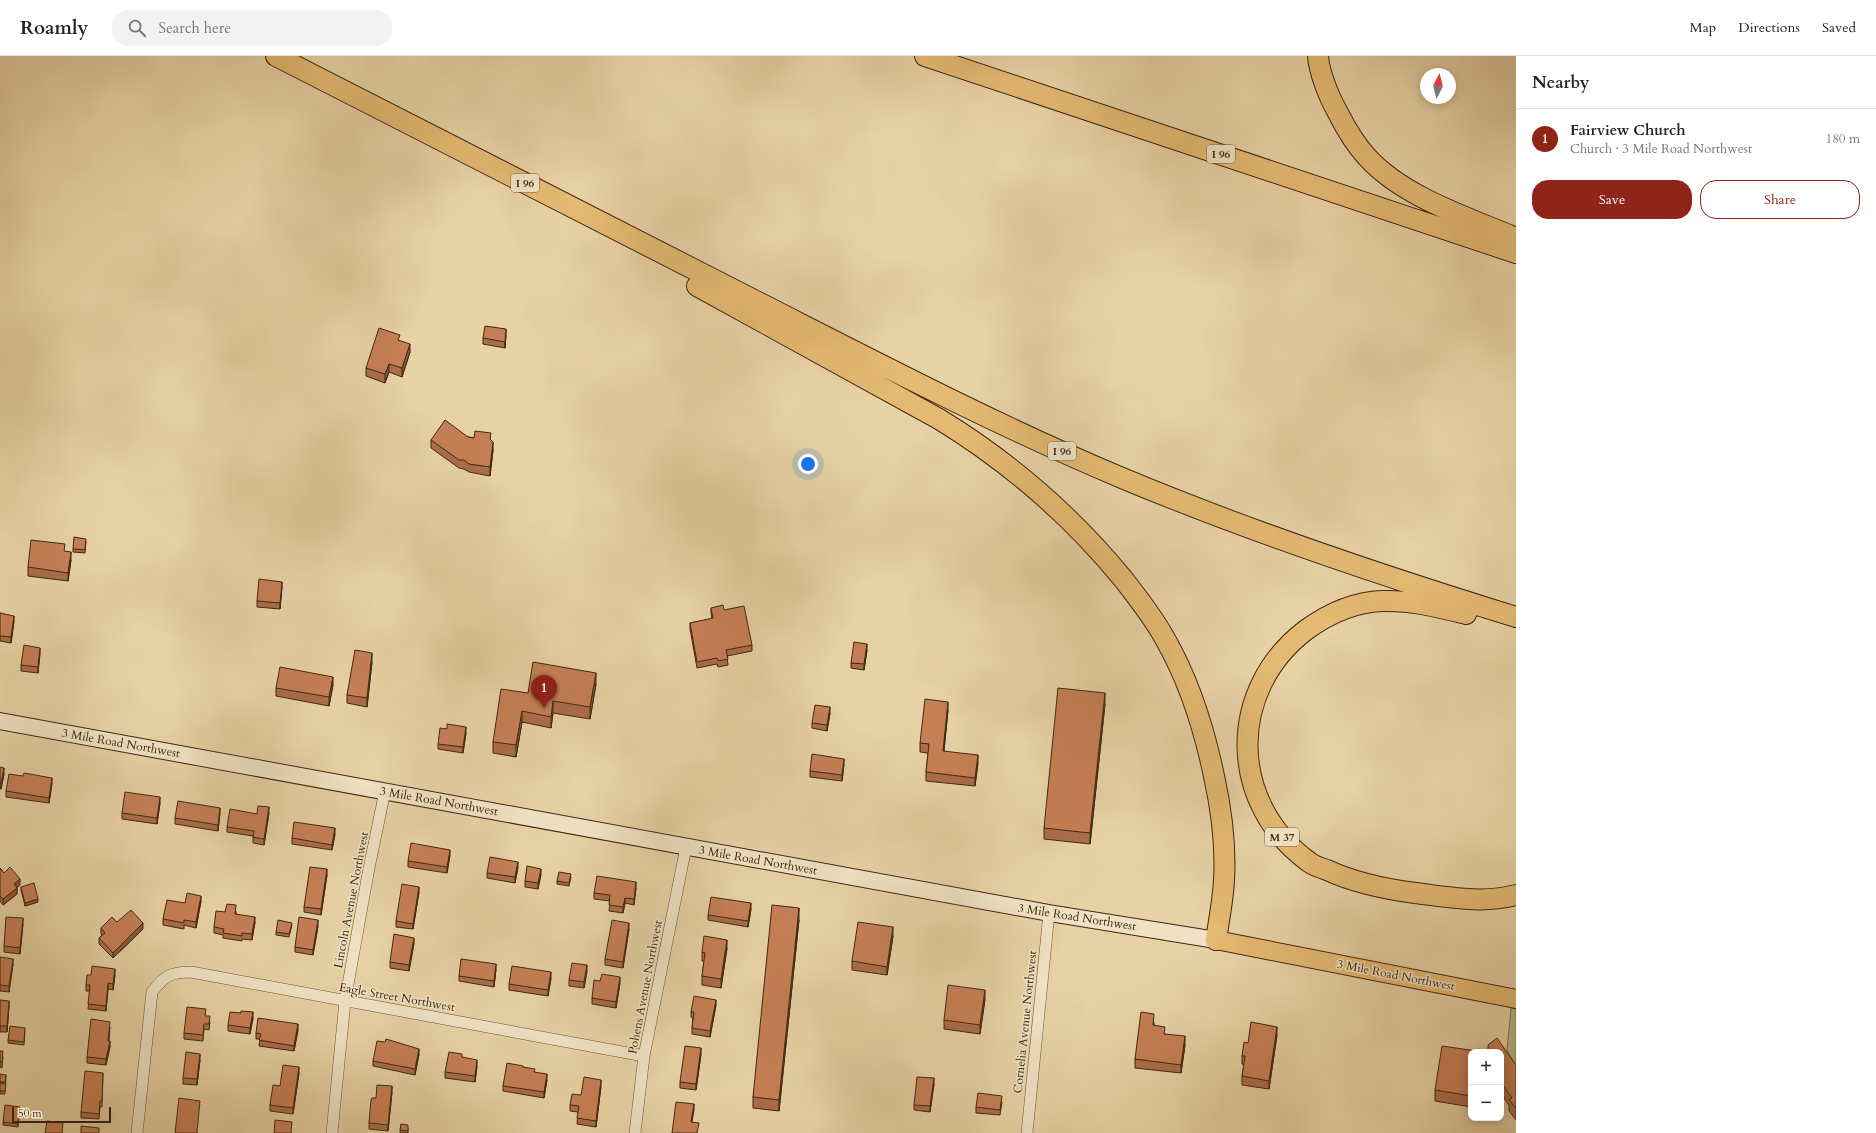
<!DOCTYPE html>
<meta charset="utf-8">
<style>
body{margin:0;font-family:Cardo,serif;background:#f2f2f2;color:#222}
.controls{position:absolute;right:12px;bottom:12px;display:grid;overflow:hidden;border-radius:8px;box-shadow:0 2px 10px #0003}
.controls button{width:36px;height:36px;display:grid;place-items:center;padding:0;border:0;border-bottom:1px solid #e0e0e0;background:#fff;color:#222;font:20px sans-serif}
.compass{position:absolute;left:1420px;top:12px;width:36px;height:36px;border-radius:50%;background:#fff;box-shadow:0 2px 10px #0003;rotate:7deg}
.scale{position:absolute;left:12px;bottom:10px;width:99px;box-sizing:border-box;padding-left:4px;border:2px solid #402711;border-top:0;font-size:11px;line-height:14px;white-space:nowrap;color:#402711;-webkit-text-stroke:3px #efe2c4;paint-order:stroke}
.you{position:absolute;left:808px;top:408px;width:14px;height:14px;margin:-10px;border:3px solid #fff;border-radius:50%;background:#1a73e8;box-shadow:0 0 0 6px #1a73e833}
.badge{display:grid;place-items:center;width:26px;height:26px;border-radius:50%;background:#8f2418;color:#fff;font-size:13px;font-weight:700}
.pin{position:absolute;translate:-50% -33px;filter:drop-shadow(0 1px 2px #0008)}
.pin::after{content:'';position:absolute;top:21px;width:14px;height:12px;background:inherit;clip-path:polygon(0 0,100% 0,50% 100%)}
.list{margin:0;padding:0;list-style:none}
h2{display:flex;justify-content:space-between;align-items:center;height:52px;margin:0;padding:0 16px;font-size:17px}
h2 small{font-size:13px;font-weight:400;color:#767676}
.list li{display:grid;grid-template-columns:26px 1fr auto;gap:12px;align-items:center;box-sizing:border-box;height:60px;padding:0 16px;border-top:1px solid #e0e0e0}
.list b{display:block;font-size:15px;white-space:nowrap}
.list p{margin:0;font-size:13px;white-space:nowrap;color:#767676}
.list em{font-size:13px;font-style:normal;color:#767676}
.actions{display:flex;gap:8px;padding:12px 16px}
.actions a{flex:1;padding:9px 0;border:1px solid #8f2418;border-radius:16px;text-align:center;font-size:14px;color:#8f2418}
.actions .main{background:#8f2418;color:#fff}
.icon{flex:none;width:22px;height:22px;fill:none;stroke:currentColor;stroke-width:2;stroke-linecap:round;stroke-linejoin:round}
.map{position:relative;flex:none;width:1516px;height:1077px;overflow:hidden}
header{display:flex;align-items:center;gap:24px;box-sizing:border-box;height:56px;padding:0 20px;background:#fff;border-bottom:1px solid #e0e0e0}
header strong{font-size:19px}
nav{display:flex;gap:22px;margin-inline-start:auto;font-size:14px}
.search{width:280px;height:36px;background:#f2f2f2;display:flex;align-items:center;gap:10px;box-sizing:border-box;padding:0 14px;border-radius:16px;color:#767676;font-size:15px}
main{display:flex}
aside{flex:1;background:#fff}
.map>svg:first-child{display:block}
.green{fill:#b8bb85;stroke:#7c714b}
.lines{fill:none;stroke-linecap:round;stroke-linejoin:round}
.minor-casing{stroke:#6a5236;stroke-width:12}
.secondary-casing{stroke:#402711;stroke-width:18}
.trunk-casing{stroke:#402711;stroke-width:20}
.motorway-casing{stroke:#402711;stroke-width:22}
.minor{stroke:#efe2c4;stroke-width:11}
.secondary{stroke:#efe2c4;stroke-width:16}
.trunk{stroke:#e4b972;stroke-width:18}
.motorway{stroke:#e4b972;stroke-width:20}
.wall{fill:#aa6d49;stroke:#402711}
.shaded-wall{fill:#8b593c;stroke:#402711}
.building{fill:#c67f55;stroke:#402711}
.labels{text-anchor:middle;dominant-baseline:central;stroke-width:3;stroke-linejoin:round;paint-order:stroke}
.shield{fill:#efe2c4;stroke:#745f47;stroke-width:1}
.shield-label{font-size:11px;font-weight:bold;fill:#402711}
.street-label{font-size:12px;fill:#402711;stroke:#efe2c4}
</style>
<header>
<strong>Roamly</strong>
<div class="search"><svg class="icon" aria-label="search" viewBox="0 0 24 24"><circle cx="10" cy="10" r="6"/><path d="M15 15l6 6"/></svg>Search here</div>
<nav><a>Map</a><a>Directions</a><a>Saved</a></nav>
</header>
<main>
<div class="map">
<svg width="1516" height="1077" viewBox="0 0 1516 1077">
<rect width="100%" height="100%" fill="#e7d2a5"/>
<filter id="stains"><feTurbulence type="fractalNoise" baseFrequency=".005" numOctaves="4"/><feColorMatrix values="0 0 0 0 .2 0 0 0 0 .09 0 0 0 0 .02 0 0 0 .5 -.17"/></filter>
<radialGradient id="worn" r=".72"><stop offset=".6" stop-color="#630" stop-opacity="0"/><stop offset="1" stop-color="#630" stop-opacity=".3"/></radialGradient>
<path class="green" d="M1511,952l5,1v56l-9,-14z"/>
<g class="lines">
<g class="minor-casing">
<path id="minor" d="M137,1077l15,-141c12,-16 19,-20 39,-20l453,84
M332,1077l13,-132 24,-133 16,-77
M635,1077l9,-77 42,-209
M1027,1077l22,-220"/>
</g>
<g class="secondary-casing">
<path id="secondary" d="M0,665l1049,192 167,27"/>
</g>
<g class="trunk-casing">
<path id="trunk" d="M1216,884l300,59"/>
</g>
<g class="motorway-casing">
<path id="motorway" d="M276,0c159,81 318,162 476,243 122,62 244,126 370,179 129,54 261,98 394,139
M925,0l591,197
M1318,0c1,16 11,41 19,55 8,16 17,32 30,46 36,40 100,60 149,81
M697,230l242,133c72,44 131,95 185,161 14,18 29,37 40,57 25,43 40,91 50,139 7,32 12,71 10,104 -1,20 -5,40 -8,60
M1466,558c-28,-7 -55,-14 -84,-13 -27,1 -54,13 -76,29 -79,60 -78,173 3,232 5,4 12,6 18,8 28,13 57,19 88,23 33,4 68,11 101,2"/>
</g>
<use href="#minor" class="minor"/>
<use href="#secondary" class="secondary"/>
<use href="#trunk" class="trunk"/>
<use href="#motorway" class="motorway"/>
</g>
<path class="wall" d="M506,279l-1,13 -22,-4v-6z
M400,285l10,11 -8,25 -13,-5 -4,11 -19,-7v-8z
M468,381l23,3 2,10 -3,26 -21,-4 -5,-3 -5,-1 -28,-20v-8z
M86,485l-1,12 -12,-1v-3z
M71,504l-3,21 -40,-5v-9z
M282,531l-2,22 -23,-2v-6z
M711,552l13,2 28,35v6l-25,5 1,9 -10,2 -1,-3 -20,4 -7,-39v-6l22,-4 -1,-6z
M0,557l14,8 -3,22 -11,-2z
M867,594l-3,20 -13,-2v-5z
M40,597l-2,20 -17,-2v-6z
M372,606l-5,45 -20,-4v-8z
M596,628l-6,35 -37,-6 -2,15 -29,-6 -6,35 -23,-4v-11l35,-49z
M333,629l-4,21 -53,-10v-8z
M1105,648l-15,140 -46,-5v-11z
M948,654l-4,41 34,12 -3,23 -49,-5v-9l2,-19 -8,-1v-9z
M830,657l-3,18 -15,-3v-5z
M466,677l-3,20 -25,-4v-5z
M844,708l-2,17 -32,-4v-6z
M0,711l4,7 -3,15h-1z
M23,720l29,7 -3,20 -43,-6v-6z
M160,747l-3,21 -35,-5v-6z
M220,757l-2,18 -43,-7v-6z
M269,757l-5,32 -11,-2v-7l-26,-4v-5l30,-13z
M335,778l-3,16 -40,-6v-6z
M450,799l-3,18 -39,-6v-6z
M518,811l-3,16 -28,-5v-5z
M0,812l4,5 16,12 -3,3v6l-14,11 -3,-4z
M541,818l-3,15 -13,-2v-6z
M327,819l-6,40 -17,-3v-5z
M571,821l-2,9 -12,-2v-3z
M21,831l17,15 -13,4 -4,-16z
M636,832l-2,17 -9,-2 -2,10 -14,-2 1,-10 -16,-2v-6z
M419,836l-6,37 -17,-2v-6z
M201,845l-5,27 -12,-3v4l-21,-4v-6l22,-16z
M751,853l-3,18 -40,-7v-5z
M236,855v3l19,8 -3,18 -10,-1v2l-19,-3v-3l-9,-2v-6l11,-15z
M799,864l-20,191 -26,-3v-11z
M117,866l26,7 -30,29 -14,-14v-6l3,-3 -1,-1v-6z
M23,868l-3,30 -16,-2v-6z
M292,869l-3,12 -13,-2v-3z
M318,870l-5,29 -18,-3v-5z
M629,873l-6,39 -18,-3v-6z
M893,880l-6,39 -35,-5v-9z
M414,887l-5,28 -19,-3v-6z
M727,892l-6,40 -19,-3v-9l2,-15h-2v-9z
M0,901l13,7 -4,28 -9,-1z
M496,913l-2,18 -35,-6v-5z
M587,915l-3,17 -15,-2v-6z
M91,919h24l-2,15 -5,-1 -2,22 -18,-2 2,-18h-4v-6z
M551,922l-3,18 -39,-6v-6z
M600,925l20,2 -4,25 -24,-4v-6z
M985,943l-5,35 -36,-5v-9z
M0,944l9,6 -2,26h-7z
M716,949l-6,32 -18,-3v-6l1,-10 -2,-1v-5z
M241,957l12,5 -3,16 -22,-3v-6z
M206,960l4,6 -1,8 -5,-1 -1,12 -19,-2v-6z
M1154,966v3l11,9 20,11 -4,28 -46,-5v-9z
M110,971l-1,14 1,6 -4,18 -19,-2v-6z
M298,974l-4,21 -35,-5 1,-7h-4v-6z
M25,975l-1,14 -16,-2v-3z
M1277,979l-8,54 -27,-4v-9l2,-11 -2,-1v-8l6,-13z
M0,995l3,6 -1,11 -2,-1z
M1471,996v55l-36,-6v-11z
M1501,996l15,13v55l-7,-9v-6l-8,-11z
M419,998l-4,21 -42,-9v-5z
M701,998l-5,36 -16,-2v-6z
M462,1001l15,9 -2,16 -30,-4v-6z
M200,1004l-3,25 -14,-1v-6z
M523,1011l12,5 12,8 -3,18 -41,-7v-5z
M103,1017l-1,34h-2l-1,12 -18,-1v-6z
M299,1017l-6,41 -23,-3v-6l10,-19z
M6,1019l-1,19h-5v-17z
M934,1028l-4,28 -16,-2v-5z
M601,1030l-5,41 -19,-3 1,-12 -8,-1v-6l11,-10z
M392,1036l-4,39 -19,-2v-6l7,-25z
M1002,1046l-2,13 -24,-2v-6z
M20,1054l-2,17 -15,-2v-3z
M401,1068l7,4v5h-8z"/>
<path class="shaded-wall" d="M506,273v6l-1,13v-6z
M410,288v8l-8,25v-9z
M389,308v8l-4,11v-9z
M493,386v8l-3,26v-9z
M71,496v8l-3,21v-8z
M282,526v5l-2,22v-6z
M14,560v5l-3,22v-6z
M867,588v6l-3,20v-6z
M40,592v5l-2,20v-6z
M372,597v9l-5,45v-9z
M596,617v11l-6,35v-12z
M333,621v8l-4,21v-9z
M1105,637v11l-15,140v-11z
M553,645v12l-2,15v-11z
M948,646v8l-5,50v-9z
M830,651v6l-3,18v-6z
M522,655v11l-6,35v-12z
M466,671v6l-3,20v-6z
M978,699v8l-3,23v-8z
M844,703v5l-2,17v-6z
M4,712v6l-3,15v-6z
M52,722v5l-3,20v-5z
M160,741v6l-3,21v-6z
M269,751v6l-5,32v-6z
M220,752v5l-2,18v-6z
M335,772v6l-3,16v-5z
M450,794v5l-3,18v-6z
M518,806v5l-3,16v-6z
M327,813v6l-6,40v-6z
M541,813v5l-3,15v-6z
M20,823v6l-6,5v-6z
M636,826v6l-2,17v-6z
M419,831v5l-6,37v-5z
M17,832v6l-14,11v-6z
M201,840v5l-5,27v-6z
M625,842v5l-2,10v-6z
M38,843v3l-13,4v-3z
M751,847v6l-3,18v-6z
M799,852v12l-20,191v-11z
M255,861v5l-3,18v-6z
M23,862v6l-3,30v-6z
M318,864v6l-5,29v-5z
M143,867v6l-30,29v-5z
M629,867v6l-6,39v-6z
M893,871v9l-6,39v-8z
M414,882v5l-5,28v-6z
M727,884v8l-6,40v-9z
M13,903v5l-4,28v-6z
M496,908v5l-2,18v-6z
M587,909v6l-3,17v-6z
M115,913v6l-2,15v-6z
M551,916v6l-3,18v-6z
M620,921v6l-4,25v-6z
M108,927v6l-2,22v-5z
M985,934v9l-5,35v-9z
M716,944v5l-6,32v-6z
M9,945v5l-2,26v-6z
M253,956v6l-3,16v-6z
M298,968v6l-4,21v-5z
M1277,971v8l-8,54v-8z
M1185,980v9l-4,28v-8z
M110,985v6l-4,18v-6z
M701,992v6l-5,36v-6z
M419,993v5l-4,21v-6z
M200,998v6l-3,25v-6z
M477,1004v6l-2,16v-6z
M299,1011v6l-6,41v-6z
M547,1018v6l-3,18v-6z
M934,1022v6l-4,28v-6z
M601,1024v6l-5,41v-6z
M392,1030v6l-4,39v-6z
M694,1048v6l-3,18v-6z"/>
<path class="building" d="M485,270l21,3 -1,13 -22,-4z
M379,272l21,7 -2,5 12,4 -8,24 -13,-4 -4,10 -19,-6z
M445,364l23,17 6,1 1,-7 16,2 -1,6 3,3 -3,25 -21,-3 -5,-4h-5l-28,-20z
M74,481l12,2 -1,11 -12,-1z
M31,484l34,4 -1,7 7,1 -3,21 -40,-6z
M259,523l23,3 -2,21 -23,-2z
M723,549l1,5 20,-4 8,39 -26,5 2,9 -10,2 -1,-3 -20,4 -7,-39 23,-5 -2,-10z
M0,557l14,3 -3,21 -11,-1z
M854,586l13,2 -3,20 -13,-1z
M24,589l16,3 -2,19 -17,-2z
M355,594l17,3 -5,45 -20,-3z
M533,606l63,11 -6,34 -37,-6 -2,16 -29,-6 -6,34 -23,-3 8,-53 27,4z
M280,611l53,10 -4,20 -53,-9z
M1058,632l47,5 -15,140 -46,-5z
M925,643l23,3 -5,49 35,4 -3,23 -49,-6 3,-28 -9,-1z
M815,649l15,2 -3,18 -15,-2z
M447,668l19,3 -3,20 -25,-3 2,-16 7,1z
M812,698l32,5 -2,16 -32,-4z
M0,711l4,1 -3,15h-1z
M24,717l28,5 -3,20 -43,-7 3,-17 14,2z
M125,736l35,5 -3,21 -35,-5z
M178,745l42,7 -2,17 -43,-7z
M258,750l11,1 -5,32 -11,-2 1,-6 -27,-4 3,-18 27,5z
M294,766l41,6 -3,17 -40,-7z
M411,787l39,7 -3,17 -39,-6z
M490,801l28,5 -3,15 -28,-4z
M527,810l14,3 -3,14 -13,-2z
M10,811l10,12 -6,5 3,4 -14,11 -3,-3v-28l4,5z
M310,811l17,2 -6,40 -17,-2z
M559,816l12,2 -2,9 -12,-2z
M597,820l39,6 -2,17 -9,-1 -2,9 -14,-2 1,-10 -16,-2z
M34,827l4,16 -13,4 -4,-16z
M402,828l17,3 -6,37 -17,-3z
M187,837l14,3 -5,26 -12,-2v3l-21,-4 4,-19 18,3z
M711,841l40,6 -3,18 -40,-6z
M227,848l9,1 -1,9 20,3 -3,17 -10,-1v3l-19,-3 1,-4 -10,-2 2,-16 9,1z
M772,849l27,3 -20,192 -26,-3z
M131,854l12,13 -30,30 -14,-15 6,-5 -4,-5 11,-11 5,5z
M6,861l17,1 -3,30 -16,-2z
M299,861l19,3 -5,30 -18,-3z
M278,864l14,3 -3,11 -13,-2z
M612,864l17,3 -6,39 -18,-3z
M858,866l35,5 -6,40 -35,-6z
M394,878l20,4 -5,27 -19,-3z
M704,880l23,4 -6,39 -19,-3 3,-23 -3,-1z
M0,901l13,2 -4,27 -9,-1z
M461,903l35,5 -2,17 -35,-5z
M572,907l15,2 -3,17 -15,-2z
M92,910l23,3 -2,15 -5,-1 -2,23 -18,-2 2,-19h-4l1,-10h4z
M512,910l39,6 -3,18 -39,-6z
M602,918l18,3 -4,25 -24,-4 2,-18 6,1z
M948,929l37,5 -5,35 -36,-5z
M694,940l22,4 -6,31 -18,-3 2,-16h-3z
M0,944l9,1 -2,25h-7z
M187,951l19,2 -1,7h5l-1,8h-5l-1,11 -19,-2z
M241,955l12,1 -3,16 -22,-3 2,-13 11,1z
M1141,956l13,2 -1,11 12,2 -1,7 21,2 -4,29 -46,-6z
M258,962l40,6 -4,22 -35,-6 2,-6 -5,-1z
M91,963l19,3 -2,19h2l-4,18 -19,-2z
M1251,966l26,5 -8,54 -27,-5 3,-20h-3l2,-14 4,1z
M10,970l15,2 -1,14 -16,-2z
M1497,982l19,27v43l-7,-8 3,-2 -11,-15v-31h-13v-7z
M386,983l33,10 -4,20 -42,-8 4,-20 8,1z
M685,990l16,2 -5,36 -16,-2z
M1442,990l42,6h-13v44l-36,-6z
M0,995h3l-1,11h-2z
M186,996l14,2 -3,25 -14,-1z
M449,996l13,2v3l15,3 -2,16 -30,-4z
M507,1007l16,3v1l12,2 -1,3 13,2 -3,18 -41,-6z
M283,1009l16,2 -6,41 -23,-3 3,-20 7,1z
M85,1015l18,2 -1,28h-2l-1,13 -18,-2z
M0,1018l6,1 -1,7h-5z
M584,1021l17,3 -5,41 -19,-3 2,-12 -9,-1 2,-11 9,1z
M917,1021l17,1 -4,28 -16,-1z
M0,1027l6,1 -1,7h-5z
M377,1029l15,1 -4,39 -19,-2 2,-23 1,-2h4z
M978,1037l24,3 -2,14 -24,-3z
M179,1042l21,3 -3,32h-22z
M676,1046l18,2 -3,18 8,1 -2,10h-25z
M5,1049l15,2 -2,17 -15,-2z
M275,1064l17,2 -1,11h-17z
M47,1065l16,2 -1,10h-17z
M401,1068l7,1v6l-8,-1z
M81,1070l18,2v5h-18z"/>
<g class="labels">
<g class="shield">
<rect x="1207" y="89" width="28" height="18" rx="3"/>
<rect x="511" y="118" width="28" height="18" rx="3"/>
<rect x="1048" y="386" width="28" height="18" rx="3"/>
<rect x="1265" y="772" width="34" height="18" rx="3"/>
</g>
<g class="shield-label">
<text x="1221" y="98">I 96</text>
<text x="525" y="127">I 96</text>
<text x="1062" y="395">I 96</text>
<text x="1282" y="781">M 37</text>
</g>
<g class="street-label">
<text transform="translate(121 687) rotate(10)">3 Mile Road Northwest</text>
<text transform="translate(439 745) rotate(10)">3 Mile Road Northwest</text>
<text transform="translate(758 804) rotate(10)">3 Mile Road Northwest</text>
<text transform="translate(351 844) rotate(-79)">Lincoln Avenue Northwest</text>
<text transform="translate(1077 861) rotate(9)">3 Mile Road Northwest</text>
<text transform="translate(1396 919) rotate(11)">3 Mile Road Northwest</text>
<text transform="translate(645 931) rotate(-79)">Pohens Avenue Northwest</text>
<text transform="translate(397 941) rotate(10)">Eagle Street Northwest</text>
<text transform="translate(1025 966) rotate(-84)">Cornelia Avenue Northwest</text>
</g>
</g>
<rect width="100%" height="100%" filter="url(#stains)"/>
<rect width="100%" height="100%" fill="url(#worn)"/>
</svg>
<div class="controls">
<button>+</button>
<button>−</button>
</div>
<svg class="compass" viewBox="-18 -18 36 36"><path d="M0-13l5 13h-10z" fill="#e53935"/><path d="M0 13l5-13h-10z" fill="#767676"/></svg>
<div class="scale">50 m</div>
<div class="you"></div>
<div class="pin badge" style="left:544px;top:652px">1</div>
</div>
<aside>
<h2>Nearby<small></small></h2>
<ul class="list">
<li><span class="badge">1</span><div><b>Fairview Church</b><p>Church · 3 Mile Road Northwest</p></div><em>180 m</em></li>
</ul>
<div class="actions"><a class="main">Save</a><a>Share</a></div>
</aside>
</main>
